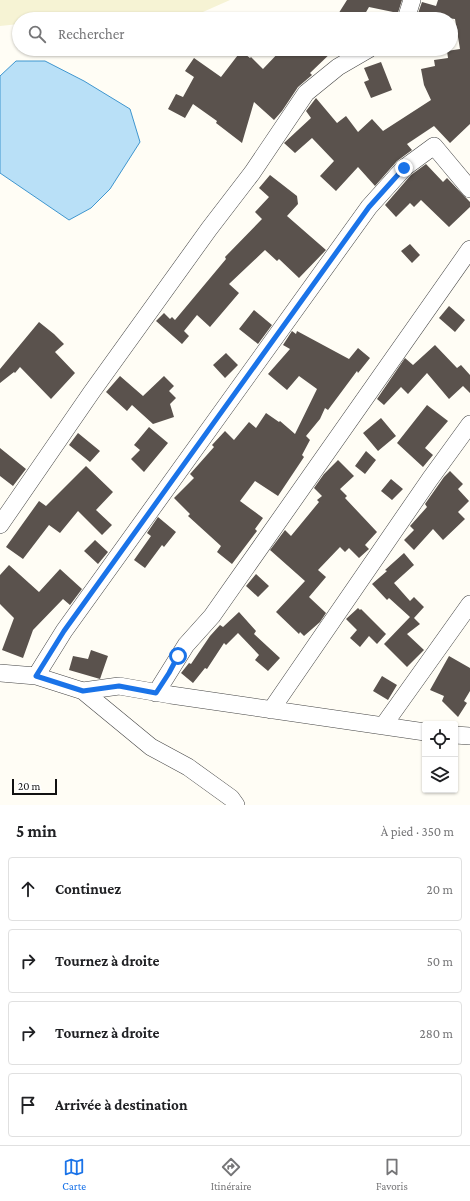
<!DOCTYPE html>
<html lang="fr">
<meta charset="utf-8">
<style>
body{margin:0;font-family:"Crimson Pro",serif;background:#f2f2f2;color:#202124}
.controls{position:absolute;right:12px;bottom:12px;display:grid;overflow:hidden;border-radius:4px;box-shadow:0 1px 3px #0004}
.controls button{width:36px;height:36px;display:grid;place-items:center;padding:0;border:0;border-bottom:1px solid #e0e0e0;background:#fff;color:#202124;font:20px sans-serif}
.scale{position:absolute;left:12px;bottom:10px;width:45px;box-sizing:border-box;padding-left:4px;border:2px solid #111;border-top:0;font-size:11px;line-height:14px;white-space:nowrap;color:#111;-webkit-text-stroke:3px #fff;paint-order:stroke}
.stop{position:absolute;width:12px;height:12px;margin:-9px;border:3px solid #1a73e8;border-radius:50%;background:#fff}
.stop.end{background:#1a73e8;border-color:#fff;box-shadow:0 1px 4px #0008}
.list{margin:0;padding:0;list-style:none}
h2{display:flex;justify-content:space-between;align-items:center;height:52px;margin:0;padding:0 16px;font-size:17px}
h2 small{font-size:13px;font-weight:400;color:#757577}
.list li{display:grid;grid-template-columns:26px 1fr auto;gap:12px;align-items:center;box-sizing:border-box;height:64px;margin:0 8px 8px;padding:0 8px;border:1px solid #e0e0e0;border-radius:4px}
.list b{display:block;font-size:15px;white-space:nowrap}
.list em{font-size:13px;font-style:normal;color:#757577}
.icon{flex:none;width:22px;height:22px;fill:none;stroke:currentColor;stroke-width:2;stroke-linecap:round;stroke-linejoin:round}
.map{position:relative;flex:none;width:470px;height:805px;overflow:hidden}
.search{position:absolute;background:#fff;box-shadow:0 1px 3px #0004;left:12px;right:12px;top:12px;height:44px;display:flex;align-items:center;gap:10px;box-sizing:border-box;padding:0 14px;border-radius:22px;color:#757577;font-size:15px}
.sheet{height:340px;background:#fff}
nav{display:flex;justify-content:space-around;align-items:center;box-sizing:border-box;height:56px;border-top:1px solid #e0e0e0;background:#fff;font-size:11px;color:#757577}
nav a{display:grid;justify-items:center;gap:2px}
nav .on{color:#1a73e8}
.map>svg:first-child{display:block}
.farmland{fill:#f6f3d4}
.water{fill:#b9e0f7;stroke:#3f96cf}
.building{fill:#5a524d}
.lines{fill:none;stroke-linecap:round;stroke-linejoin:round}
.minor-casing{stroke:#444;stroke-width:18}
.minor{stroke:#fff;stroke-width:17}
.route{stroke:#1a73e8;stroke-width:5}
</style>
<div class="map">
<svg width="470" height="805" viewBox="0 0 470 805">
<rect width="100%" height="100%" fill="#fffdf5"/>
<path class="farmland" d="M0,0h230l-43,19h-168v5l-19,2z"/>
<path class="water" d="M16,61h29l39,20 46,28 10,33 -30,47 -19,19 -22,12 -69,-47v-97z"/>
<path class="building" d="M347,0h55l-6,19h-7l4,-7 -24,-5 -7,12h-27z
M438,0h32v124l-20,19 -16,-17 -27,18 5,6 -15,11 -22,25 -17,-19 -22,24 -16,-15 14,-15 -22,-23 -17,15 -11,-10 27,-25 -5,-7 10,-13 21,25 9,-7 12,16 14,-13 11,12 48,-31 -7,-15 -3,-16 14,-3 -1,-6 14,-2 -1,-7 13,-2 -5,-30 -24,-3 -1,3h-14l6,-17 14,4z
M282,49h53l-25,24 2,2 -14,12 -16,24 -8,9 -20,-18 -12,41 -26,-20 1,-2 -24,-17 -8,14 -17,-9 8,-15 7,3 11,-20 -9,-6 9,-13 27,19 20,-26 9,7 1,-1 12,12z
M381,62l11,28 -21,8 -7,-16 5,-2 -5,-12z
M426,164l17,18 4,-4 23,24v5l-21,20 -28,-27 -7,7 -4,-4 -14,14 -11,-12 26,-30z
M270,175l27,21 1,8 -11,12 39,34 -27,28 -20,-19 -2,2 -12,-11 -36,34 10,9 -29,34 -13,-12 -13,16 5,5 -7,8 -26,-23 8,-8 6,6 2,-2 3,3 51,-61 -1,-2 37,-38 -7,-7 14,-15 -10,-9z
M410,244l10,11 -8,8 -11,-12z
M449,306l16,14 -10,12 -16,-14z
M254,310l18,15 -14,19 -19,-15z
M39,322l15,12 10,10 -9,8 20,21 -24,26 -31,-32 -5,6 -1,-1 -14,11v-14z
M292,331l4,3 1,-3 52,28 9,-11 12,10 -12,15 -1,-2 -29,39 -3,-2 -5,11 -14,17 4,4 -8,15 2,2 -26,39 -23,-15 -15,20 23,17 -8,11 2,2 -25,33 -15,-12 4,-6 -33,-30 2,-2 -16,-16 20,-20 -4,-4 24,-27 -2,-2 13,-14 9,9 15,-18 7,6 10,-15 13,9 1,-1 15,13 22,-45 -18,-13 -12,14 -19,-16 22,-25 -7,-4z
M435,345l22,23 4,-3 9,10v18l-7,-7 -14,13 -22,-26 -19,21 -7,-7 -17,18 -7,-6 28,-41 8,7z
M226,353l12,12 -13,13 -12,-13z
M120,376l23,20 21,-20 10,10 -5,5 7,7 -6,6 4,13 -21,7 -21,-19 -5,6 -21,-19z
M427,405l21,16 -23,27 8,7 -10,12 -26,-24z
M381,418l15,18 -18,15 -15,-18z
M149,427l19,16 -24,29 -13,-13 9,-9 -6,-5z
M78,433l22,18 -10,11 -21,-17z
M0,448l26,21 -13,17 -13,-10z
M366,451l10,9 -11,14 -10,-8z
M338,460l16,16 -14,13 7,7 -2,2 32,34 -12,13 4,4 -10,9 -10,-10 -4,4 -5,-5 -22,23 8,7 -17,20 17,16 -6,9 -16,14 -4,-4 -1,2 -23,-22 29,-31 -35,-31 15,-20 6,6 28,-34 -2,-2 5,-4 -8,-8 10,-14z
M86,466l27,26 -17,18 16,15 -10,10 -24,-24 -18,22 -11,-8 -26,34 -17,-12 33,-46 7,5z
M450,471l13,13 -5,5 11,12 -11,11 7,7 -22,21 -10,-11 -19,21 -10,-10 10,-10 -4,-4 17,-19 -2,-3 19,-27z
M391,479l12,10 -11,11 -11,-9z
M158,517l18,15 -12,15 -2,-2 -17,23 -11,-8 17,-24 -4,-3z
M95,540l13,12 -10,12 -14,-13z
M404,553l10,12 -20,18 16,18 4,-4 10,10 -10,11 6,6 -13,10 17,16 -17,17 -23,-23 26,-27 -21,-19 -2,2 -15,-16 15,-13 -2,-1z
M9,565l30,27 21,-23 22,20 -12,16 -7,-6 -30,31 -10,28 -21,-8 12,-32 -14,-14v-29z
M256,574l13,12 -11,11 -12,-11z
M358,608l2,2 1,-1 25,25 -9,10 -8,-8 -9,11 -10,-9 7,-8 -11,-11z
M239,612l17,19 -2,3 26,24 -12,13 -13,-11 4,-5 -21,-22 -12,12 -2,-2 -17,26 -2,-1 -12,15 -12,-10 8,-10 2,1 19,-28 10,-11 3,2z
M91,650l17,6 -8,23 -31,-9 4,-14 15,3z
M449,656l21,12v23l-6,10 3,2 -9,14 -16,-16 2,-5 -14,-6z
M382,676l15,9 -9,15 -15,-9z"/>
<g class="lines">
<g class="minor-casing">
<path id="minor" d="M406,19l6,-19
M0,525l91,-132 118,-164 43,-56 54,-80 32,-26 31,-18
M0,673l36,3 47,15 68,56 37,20 43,31 5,7
M36,676l28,-45 305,-424 35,-39 30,-22 36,43
M83,691l36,-5 52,9 254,37
M156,693l30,-48 26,-29 258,-367
M271,710l159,-231 40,-55
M383,726l87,-122
M455,735l15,1"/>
</g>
<use href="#minor" class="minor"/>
</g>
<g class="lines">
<path class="route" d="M178,656l-9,17 -13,20 -37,-7 -36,5 -47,-15 28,-45 305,-424 35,-39"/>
</g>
</svg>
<div class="controls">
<button><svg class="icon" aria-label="locate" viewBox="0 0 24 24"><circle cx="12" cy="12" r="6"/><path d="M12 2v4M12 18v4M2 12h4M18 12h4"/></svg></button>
<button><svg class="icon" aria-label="layers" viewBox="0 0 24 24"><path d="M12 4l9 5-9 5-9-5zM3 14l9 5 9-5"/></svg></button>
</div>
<div class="scale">20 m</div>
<div class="stop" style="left:178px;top:656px"></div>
<div class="stop end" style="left:404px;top:168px"></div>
<div class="search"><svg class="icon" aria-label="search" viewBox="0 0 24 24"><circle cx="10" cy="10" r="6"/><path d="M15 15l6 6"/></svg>Rechercher</div>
</div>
<section class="sheet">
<h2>5 min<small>À pied · 350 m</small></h2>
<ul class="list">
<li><svg class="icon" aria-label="ahead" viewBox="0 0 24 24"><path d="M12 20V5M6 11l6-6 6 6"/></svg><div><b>Continuez</b></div><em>20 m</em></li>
<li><svg class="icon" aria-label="right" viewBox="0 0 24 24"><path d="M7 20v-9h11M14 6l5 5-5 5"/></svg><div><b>Tournez à droite</b></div><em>50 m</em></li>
<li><svg class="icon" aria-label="right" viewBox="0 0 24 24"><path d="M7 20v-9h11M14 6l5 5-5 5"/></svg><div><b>Tournez à droite</b></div><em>280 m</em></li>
<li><svg class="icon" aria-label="arrive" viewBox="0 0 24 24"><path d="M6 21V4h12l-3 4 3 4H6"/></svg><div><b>Arrivée à destination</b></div></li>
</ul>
</section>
<nav>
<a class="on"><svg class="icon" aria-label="map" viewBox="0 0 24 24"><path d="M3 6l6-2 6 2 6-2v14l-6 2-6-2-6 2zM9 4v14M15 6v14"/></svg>Carte</a>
<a><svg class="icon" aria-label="directions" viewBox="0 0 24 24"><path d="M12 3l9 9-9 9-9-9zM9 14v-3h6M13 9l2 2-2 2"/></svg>Itinéraire</a>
<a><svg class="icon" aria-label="saved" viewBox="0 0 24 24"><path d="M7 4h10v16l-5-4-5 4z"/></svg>Favoris</a>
</nav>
